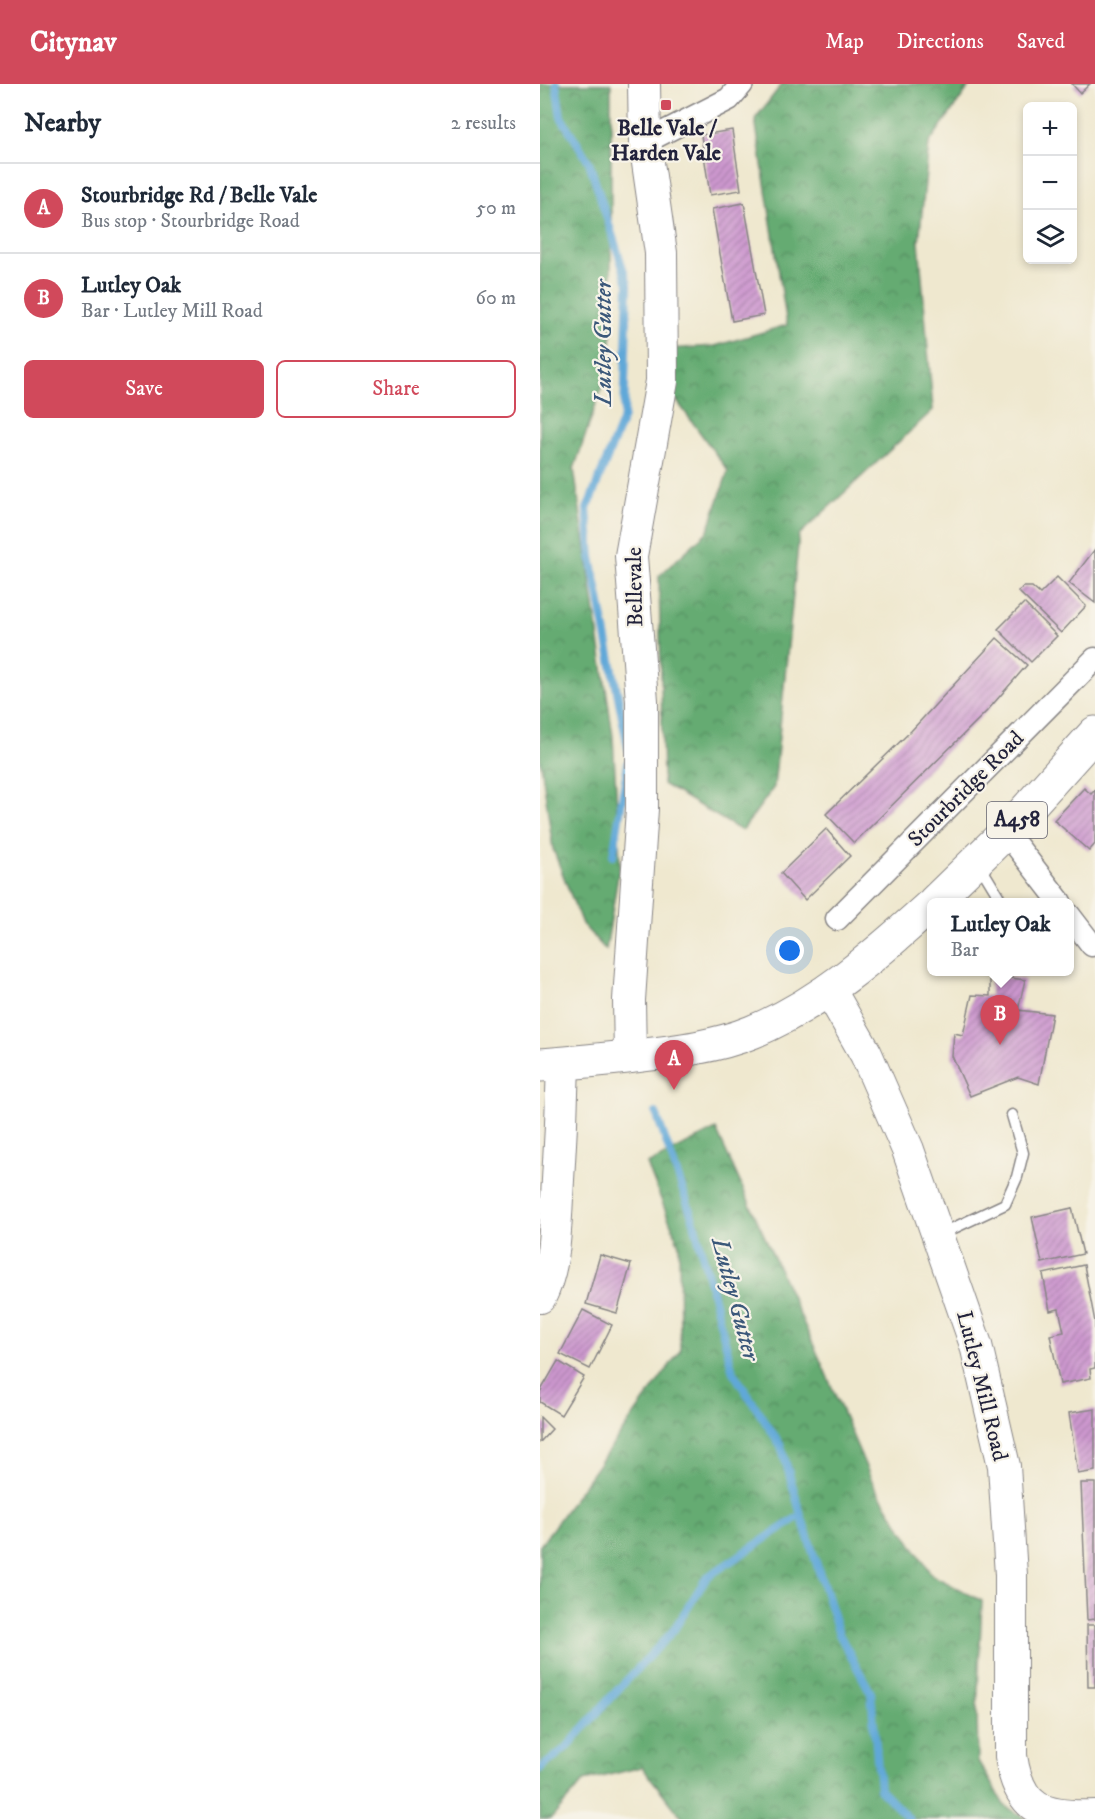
<!DOCTYPE html>
<meta charset="utf-8">
<style>
body{margin:0;font-family:"IM FELL DW Pica",serif;background:#f6f6f7;color:#1f2937}
.controls{position:absolute;right:18px;top:18px;display:grid;overflow:hidden;border-radius:9px;box-shadow:0 3px 9px #0003}
.controls button{width:54px;height:54px;display:grid;place-items:center;padding:0;border:0;border-bottom:2px solid #e0e1e3;background:#fff;color:#1f2937;font:30px sans-serif}
.you{position:absolute;left:250px;top:867px;width:21px;height:21px;margin:-15px;border:4px solid #fff;border-radius:50%;background:#1a73e8;box-shadow:0 0 0 9px #1a73e833}
.badge{display:grid;place-items:center;width:39px;height:39px;border-radius:50%;background:#d1495b;color:#fff;font-size:20px;font-weight:700}
.pin{position:absolute;translate:-50% -50px;filter:drop-shadow(0 2px 3px #0008)}
.pin::after{content:'';position:absolute;top:32px;width:21px;height:18px;background:inherit;clip-path:polygon(0 0,100% 0,50% 100%)}
.popup{position:absolute;left:387px;top:814px;width:147px;height:78px;box-sizing:border-box;display:grid;place-content:center;border-radius:9px;background:#fff;filter:drop-shadow(0 2px 4px #0005);font-size:20px;white-space:nowrap;color:#747a83}
.popup b{font-size:22px;color:#1f2937}
.popup::after{content:'';position:absolute;left:50%;top:100%;margin-left:-12px;border:12px solid transparent;border-top-color:#fff}
.list{margin:0;padding:0;list-style:none}
h2{display:flex;justify-content:space-between;align-items:center;height:78px;margin:0;padding:0 24px;font-size:26px}
h2 small{font-size:20px;font-weight:400;color:#747a83}
.list li{display:grid;grid-template-columns:39px 1fr auto;gap:18px;align-items:center;box-sizing:border-box;height:90px;padding:0 24px;border-top:2px solid #e0e1e3}
.list b{display:block;font-size:22px;white-space:nowrap}
.list p{margin:0;font-size:20px;white-space:nowrap;color:#747a83}
.list em{font-size:20px;font-style:normal;color:#747a83}
.actions{display:flex;gap:12px;padding:18px 24px}
.actions a{flex:1;padding:14px 0;border:2px solid #d1495b;border-radius:9px;text-align:center;font-size:21px;color:#d1495b}
.actions .main{background:#d1495b;color:#fff}
.icon{flex:none;width:33px;height:33px;fill:none;stroke:currentColor;stroke-width:2;stroke-linecap:round;stroke-linejoin:round}
.map{position:relative;flex:none;width:555px;height:1735px;overflow:hidden}
header{display:flex;align-items:center;gap:36px;box-sizing:border-box;height:84px;padding:0 30px;background:#d1495b;color:#fff}
header strong{font-size:28px}
nav{display:flex;gap:33px;margin-inline-start:auto;font-size:21px}
main{display:flex}
aside{flex:1;background:#fff}
.map>svg:first-child{display:block}
.forest{fill:url(#forest-crowns);stroke:#446656;stroke-width:1.5}
.lines{fill:none;stroke-linecap:round;stroke-linejoin:round}
.stream{stroke:#61a8d8;stroke-width:8}
.building{fill:url(#building-hatch)}
.lane-casing{stroke:#888585;stroke-width:13}
.street-casing{stroke:#888585;stroke-width:25}
.secondary-casing{stroke:#888585;stroke-width:34}
.highway-casing{stroke:#888585;stroke-width:35}
.lane{stroke:#fff;stroke-width:10}
.street{stroke:#fff;stroke-width:22}
.secondary{stroke:#fff;stroke-width:32}
.highway{stroke:#fff;stroke-width:33}
.poi-dot{fill:#d1495b;stroke:#f7f3e8;stroke-width:2}
.labels{text-anchor:middle;dominant-baseline:central;stroke-width:4.5;stroke-linejoin:round;paint-order:stroke}
.shield{fill:#f7f3e8;stroke:#62616f;stroke-width:1.5}
.shield-label{font-size:21px;font-weight:bold;fill:#22223b}
.poi-label{font-size:22px;font-weight:bold;fill:#22223b;stroke:#f7f3e8}
.street-label{font-size:22px;fill:#22223b;stroke:#f7f3e8}
.water-label{font-size:24px;font-style:italic;fill:#3b587a;stroke:#f7f3e8}
</style>
<header>
<strong>Citynav</strong>
<nav><a>Map</a><a>Directions</a><a>Saved</a></nav>
</header>
<main>
<aside>
<h2>Nearby<small>2 results</small></h2>
<ul class="list">
<li><span class="badge">A</span><div><b>Stourbridge Rd / Belle Vale</b><p>Bus stop · Stourbridge Road</p></div><em>50 m</em></li>
<li><span class="badge">B</span><div><b>Lutley Oak</b><p>Bar · Lutley Mill Road</p></div><em>60 m</em></li>
</ul>
<div class="actions"><a class="main">Save</a><a>Share</a></div>
</aside>
<div class="map">
<svg width="555" height="1735" viewBox="0 0 555 1735">
<defs>
<pattern id="forest-crowns" width="20" height="18" patternUnits="userSpaceOnUse" patternTransform="scale(1.5)"><rect width="20" height="18" fill="#65ab72"/><path d="M2 6a3 3 0 1 1 6 0M12 15a3 3 0 1 1 6 0" fill="none" stroke="#538b5f"/></pattern>
<pattern id="building-hatch" width="6" height="6" patternUnits="userSpaceOnUse" patternTransform="scale(1.5)"><rect width="6" height="6" fill="#cd98cf"/><path d="M-1 1l2-2M0 6l6-6M5 7l2-2" fill="none" stroke="#a67ca9"/></pattern>
</defs>
<rect width="100%" height="100%" fill="#f7f3e8"/>
<filter id="ink" filterUnits="userSpaceOnUse"><feTurbulence type="fractalNoise" baseFrequency=".0167" numOctaves="2"/><feDisplacementMap in="SourceGraphic" scale="12" xChannelSelector="R" yChannelSelector="G"/><feConvolveMatrix kernelMatrix="1 2 1 2 8 2 1 2 1" color-interpolation-filters="sRGB"/></filter>
<filter id="wash" filterUnits="userSpaceOnUse"><feTurbulence type="fractalNoise" baseFrequency=".008" numOctaves="4" result="noise"/><feDisplacementMap in="SourceGraphic" scale="24" xChannelSelector="R" yChannelSelector="G"/><feGaussianBlur stdDeviation="1.35" result="paint"/><feColorMatrix in="noise" values="0 0 0 0 0 0 0 0 0 0 0 0 0 0 0 0 0 1.4 0 .05"/><feComposite in="paint" operator="in"/></filter>
<g filter="url(#wash)">
<rect width="100%" height="100%" fill="#efe8cf"/>
<path class="forest" d="M0,0h71v276l-37,109 39,267 7,127 -14,87 -24,-26 -29,-75 -13,-93z
M242,0h189l-42,59 -10,99 14,168 -134,125 -25,252 -32,44 -79,-47 -4,-208 49,-45 20,-60 -54,-74 -8,-48 49,-3 72,-21 -32,-206z
M176,1045l103,228 56,131 57,87 50,26 -5,110 1,50 26,44 22,14h-343l-41,-52 -58,14 -33,38h-11v-273l140,-195 -1,-106 -32,-81z"/>
<g class="lines">
<path class="stream" d="M16,0l5,33 28,45 39,122 -4,132 -37,93 4,48 37,191
M73,772l15,-93
M261,1431l38,119 32,59 9,96 29,30
M0,1685l28,-23 42,-48 63,-67 34,-54 94,-62 -20,-69 -48,-74 -39,-150 -38,-109"/>
</g>
<g id="blocks">
<path class="building" d="M532,0h18l-10,9z
M192,46l9,60 -31,5 -9,-60z
M204,119l20,112 -32,6 -20,-112z
M555,465v54l-26,-20z
M517,493l29,29 -25,27 -43,-42 6,-4h8l8,7z
M484,519l33,33 -26,26 -33,-33z
M457,554l30,27 -40,46 -133,132 -28,-29 85,-83z
M544,704l7,6 4,-4v54l-6,7 -35,-31z
M286,745l24,27 -45,44 -24,-27z
M450,891l35,5 -7,30 34,4 -13,70 -21,-7 -48,19 -18,-40 2,-23 9,2 9,-40 18,1z
M532,1124l11,46 -41,9 -10,-46z
M60,1171l31,9 -14,49 -31,-9z
M544,1181l11,57v46l-5,1 1,9 -31,6 -10,-49 14,-3 -5,-23 -9,2 -7,-37z
M43,1226l29,15 -22,44 -30,-15z
M18,1277l26,16 -23,38 -21,-13v-10z
M555,1325v62l-17,3 -9,-61z
M0,1333l12,12 -12,13z
M541,1399h14v136l-8,1z
M547,1541h8v62h-7z"/>
</g>
</g>
<g filter="url(#ink)">
<use href="#blocks" fill-opacity="0" stroke="#888585" stroke-width="1.5"/>
<g class="lines">
<g class="lane-casing">
<path id="lane" d="M439,780l23,38
M401,1150l64,-30 12,-27 6,-24 -11,-38"/>
</g>
<g class="street-casing">
<path id="street" d="M105,58l84,-43 13,-15
M466,748l54,70
M529,831l23,30
M297,835l258,-260"/>
</g>
<g class="secondary-casing">
<path id="secondary" d="M289,905l37,65 42,96 68,195 28,121 7,109v181c8,55 33,62 84,60
M90,973l-1,-57 13,-191v-108l-11,-145 31,-175 -1,-128 -16,-111 -1,-58
M0,1213c15,-30 15,-66 17,-99 3,-45 5,-90 6,-134"/>
</g>
<g class="highway-casing">
<path id="highway" d="M394,818l72,-70 89,-99
M0,981c29,-2 58,-5 87,-8 42,-5 86,-9 125,-25 68,-28 125,-78 179,-127"/>
</g>
<use href="#lane" class="lane"/>
<use href="#street" class="street"/>
<use href="#secondary" class="secondary"/>
<use href="#highway" class="highway"/>
</g>
</g>
<rect class="poi-dot" x="120" y="15" width="12" height="12" rx="3"/>
<g class="labels">
<rect class="shield" x="447" y="718" width="60" height="36" rx="4.5"/>
<g class="shield-label">
<text x="477" y="736">A458</text>
</g>
<g class="poi-label">
<text x="126" y="44">Belle Vale /<tspan x="126" dy="25">Harden Vale</tspan></text>
</g>
<g class="street-label">
<text transform="translate(95 503) rotate(-91)">Bellevale</text>
<text transform="translate(426 705) rotate(-45)">Stourbridge Road</text>
<text transform="translate(442 1302) rotate(76)">Lutley Mill Road</text>
</g>
<g class="water-label">
<text transform="translate(64 259) rotate(-90)">Lutley Gutter</text>
<text transform="translate(195 1215) rotate(75)">Lutley Gutter</text>
</g>
</g>
</svg>
<div class="controls">
<button>+</button>
<button>−</button>
<button><svg class="icon" aria-label="layers" viewBox="0 0 24 24"><path d="M12 4l9 5-9 5-9-5zM3 14l9 5 9-5"/></svg></button>
</div>
<div class="you"></div>
<div class="pin badge" style="left:134px;top:1006px">A</div>
<div class="pin badge" style="left:460px;top:961px">B</div>
<div class="popup"><b>Lutley Oak</b>Bar</div>
</div>
</main>
